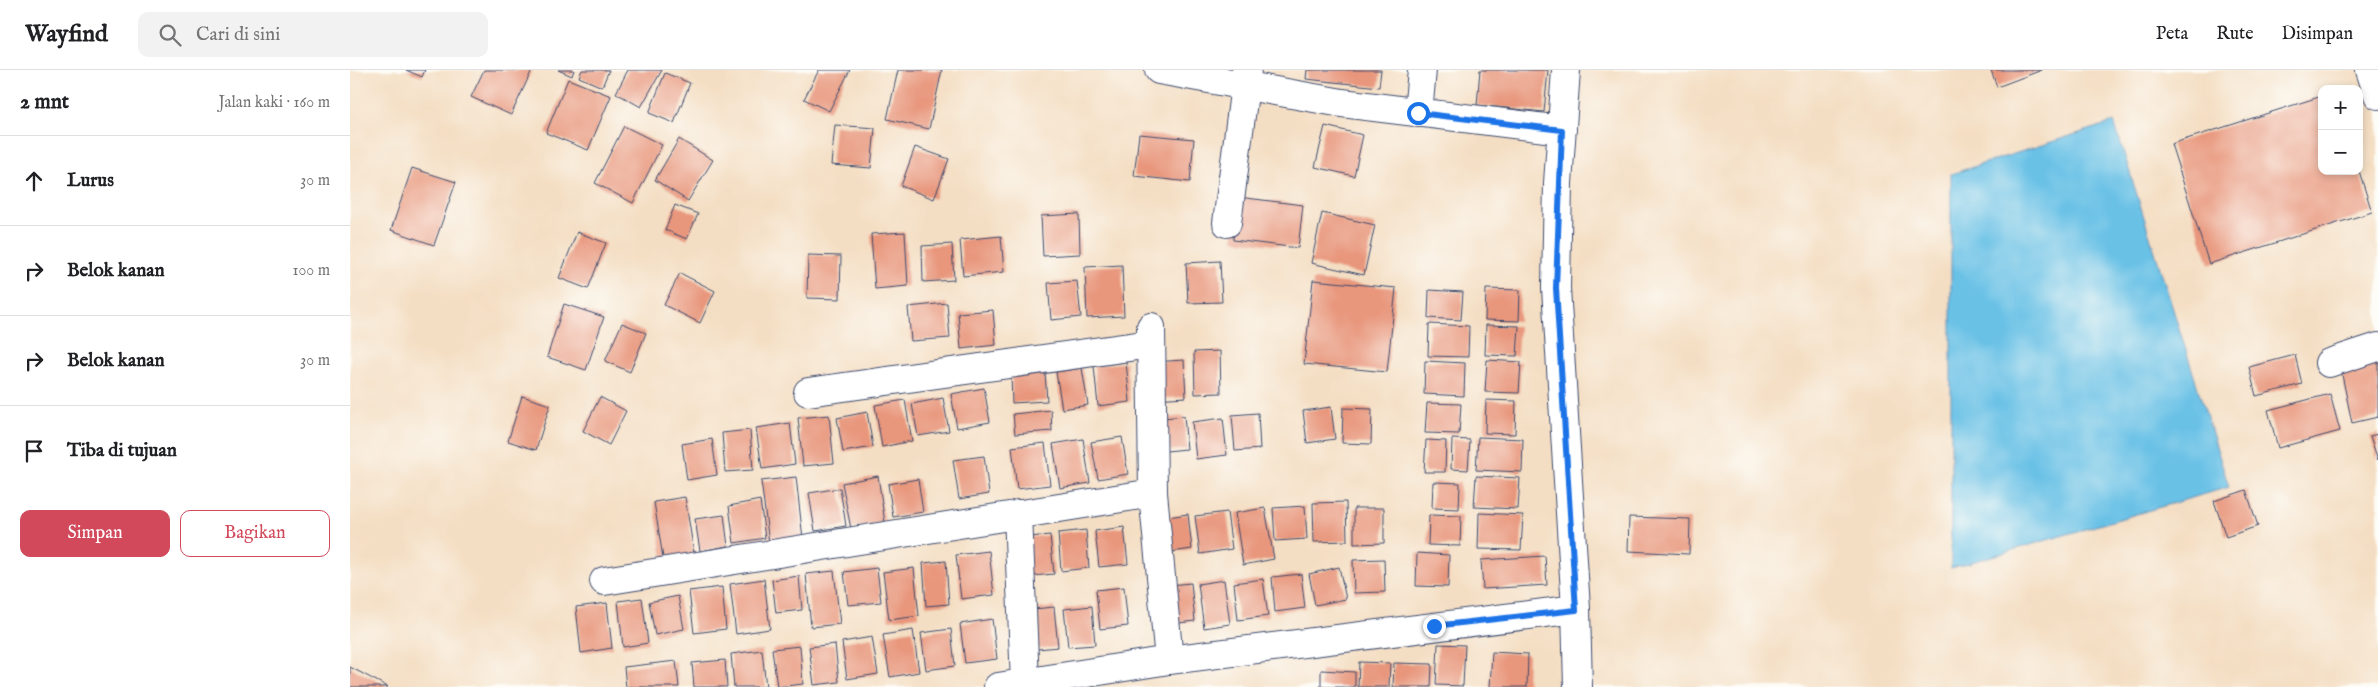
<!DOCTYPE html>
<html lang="id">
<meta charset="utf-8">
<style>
body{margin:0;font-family:"IM FELL English",serif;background:#f2f2f2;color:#202124}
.controls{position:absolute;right:15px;top:15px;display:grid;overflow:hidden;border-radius:10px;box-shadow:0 2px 8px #0003}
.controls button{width:45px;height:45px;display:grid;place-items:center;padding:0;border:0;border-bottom:1px solid #e0e0e0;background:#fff;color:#202124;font:25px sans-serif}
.stop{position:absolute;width:15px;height:15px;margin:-11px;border:4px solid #1a73e8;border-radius:50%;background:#fff}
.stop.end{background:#1a73e8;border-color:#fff;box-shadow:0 1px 5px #0008}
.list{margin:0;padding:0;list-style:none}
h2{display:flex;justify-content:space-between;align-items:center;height:65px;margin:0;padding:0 20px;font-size:21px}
h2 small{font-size:16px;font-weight:400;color:#757577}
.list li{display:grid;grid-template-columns:32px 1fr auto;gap:15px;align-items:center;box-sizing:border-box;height:90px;padding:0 20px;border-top:1px solid #e0e0e0}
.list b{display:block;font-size:19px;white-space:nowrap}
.list em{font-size:16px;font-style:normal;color:#757577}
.actions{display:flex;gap:10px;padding:15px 20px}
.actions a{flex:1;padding:11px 0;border:1px solid #d1495b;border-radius:10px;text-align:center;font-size:18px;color:#d1495b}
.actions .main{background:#d1495b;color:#fff}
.icon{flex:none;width:28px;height:28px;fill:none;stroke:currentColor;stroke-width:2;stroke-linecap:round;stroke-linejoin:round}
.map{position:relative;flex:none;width:2028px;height:617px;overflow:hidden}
header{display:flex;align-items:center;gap:30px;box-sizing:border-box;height:70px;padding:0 25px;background:#fff;border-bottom:1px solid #e0e0e0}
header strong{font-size:24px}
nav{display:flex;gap:28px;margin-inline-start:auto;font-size:18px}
.search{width:350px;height:45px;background:#f2f2f2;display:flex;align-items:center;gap:12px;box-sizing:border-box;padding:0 18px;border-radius:10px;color:#757577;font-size:19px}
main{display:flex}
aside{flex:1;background:#fff}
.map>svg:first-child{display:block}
.water{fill:#69c1e6;stroke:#4278a2}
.building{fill:#e8967c}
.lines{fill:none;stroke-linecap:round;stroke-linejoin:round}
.minor-casing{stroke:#3c496d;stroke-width:30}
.minor{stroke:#fff;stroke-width:28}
.route{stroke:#1a73e8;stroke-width:6}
</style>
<header>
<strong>Wayfind</strong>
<div class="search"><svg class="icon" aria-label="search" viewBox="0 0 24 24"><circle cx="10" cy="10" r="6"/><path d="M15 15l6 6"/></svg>Cari di sini</div>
<nav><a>Peta</a><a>Rute</a><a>Disimpan</a></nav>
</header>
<main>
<aside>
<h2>2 mnt<small>Jalan kaki · 160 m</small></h2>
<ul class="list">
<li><svg class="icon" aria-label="ahead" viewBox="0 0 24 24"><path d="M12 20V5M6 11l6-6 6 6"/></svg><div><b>Lurus</b></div><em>30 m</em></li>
<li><svg class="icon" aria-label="right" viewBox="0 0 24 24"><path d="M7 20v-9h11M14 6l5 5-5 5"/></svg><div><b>Belok kanan</b></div><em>100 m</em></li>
<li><svg class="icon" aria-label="right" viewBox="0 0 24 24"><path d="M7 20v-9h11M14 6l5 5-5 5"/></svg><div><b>Belok kanan</b></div><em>30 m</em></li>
<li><svg class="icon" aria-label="arrive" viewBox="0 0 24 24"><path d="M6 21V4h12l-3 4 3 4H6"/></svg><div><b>Tiba di tujuan</b></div></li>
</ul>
<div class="actions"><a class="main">Simpan</a><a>Bagikan</a></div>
</aside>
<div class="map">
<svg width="2028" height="617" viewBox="0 0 2028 617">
<rect width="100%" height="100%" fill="#fdfcf7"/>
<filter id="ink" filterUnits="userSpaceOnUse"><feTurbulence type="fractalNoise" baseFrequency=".02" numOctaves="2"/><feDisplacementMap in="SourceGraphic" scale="10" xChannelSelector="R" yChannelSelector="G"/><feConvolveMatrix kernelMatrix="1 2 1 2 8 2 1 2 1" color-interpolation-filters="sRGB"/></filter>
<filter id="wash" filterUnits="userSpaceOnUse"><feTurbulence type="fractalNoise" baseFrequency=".0096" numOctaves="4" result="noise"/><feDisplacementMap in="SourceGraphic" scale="20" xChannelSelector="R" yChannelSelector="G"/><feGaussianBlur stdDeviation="1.12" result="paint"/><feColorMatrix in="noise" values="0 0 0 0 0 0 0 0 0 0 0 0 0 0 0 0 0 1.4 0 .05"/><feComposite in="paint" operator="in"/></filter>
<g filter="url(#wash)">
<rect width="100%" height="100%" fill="#f4dec3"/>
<path class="water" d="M1764,52l115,365 -278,81v-394z"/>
<g id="blocks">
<path class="building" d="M56,0h19l-3,7z
M134,0h48l-21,45 -40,-18z
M208,0h16l-2,6z
M232,0h27l-7,17 -23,-10z
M278,0h34l-21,37 -25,-14z
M469,0h31l-21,41 -25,-12z
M548,0h44l-13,59 -42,-10z
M957,0h74l-2,17 -73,-8z
M1130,0h68l-4,42 -67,-7z
M1641,0h51l-45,17z
M315,3l25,10 -16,40 -25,-10z
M218,9l43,17 -23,54 -42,-17z
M1972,26v75h37l13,41 -163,52 -38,-120z
M485,55l40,3 -4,40 -40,-3z
M274,56l38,19 -29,58 -38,-20z
M975,56l38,9 -9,41 -39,-9z
M789,64l55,5 -4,43 -56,-6z
M329,69l34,21 -25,41 -33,-21z
M565,77l34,12 -15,40 -33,-13z
M62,98l44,14 -22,63 -43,-15z
M888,127l65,8 -5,43 -65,-8z
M325,135l23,9 -11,25 -22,-9z
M972,143l53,12 -11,50 -53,-12z
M729,144l1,40 -37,2 -2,-40z
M227,162l29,11 -18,46 -29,-11z
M555,162l3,54 -33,3 -4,-55z
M651,166l3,36 -41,4 -3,-36z
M602,174l2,36 -31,2 -1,-36z
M458,185l33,1 -1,43 -33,-1z
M870,191l2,41 -34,1 -2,-40z
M772,195l2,51 -37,2 -2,-51z
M330,203l35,18 -15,32 -36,-18z
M963,210l83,8 -9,84 -83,-8z
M727,211l4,36 -30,3 -3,-37z
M1136,219l34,1 -1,31 -34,-1z
M1079,220l34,2 -2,28 -33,-2z
M597,233l3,35 -39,3 -3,-34z
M214,234l40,13 -18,53 -39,-13z
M643,240l3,35 -35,4 -3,-36z
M272,253l24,10 -16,39 -25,-11z
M1079,254l40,2 -1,31 -40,-1z
M1136,255l33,1 -2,30 -32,-1z
M870,281l1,42 -26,1 -1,-42z
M1945,285l7,29 -46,12 -7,-29z
M834,290l2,37 -32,2 -2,-37z
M1137,290l34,2 -2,31 -34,-1z
M1075,291l40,2 -1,33 -40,-2z
M776,292l4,40 -32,4 -4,-40z
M2028,292v55l-26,6 -11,-53z
M732,298l6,37 -26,4 -6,-37z
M695,302l2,29 -35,2 -1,-29z
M634,318l6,34 -33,6 -6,-34z
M1980,324l10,37 -62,17 -10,-38z
M172,326l28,9 -14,45 -28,-9z
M250,327l26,14 -17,34 -26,-14z
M593,328l6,33 -31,5 -6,-32z
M555,330l7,41 -30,6 -7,-42z
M1136,330l30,1 -1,33 -30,-1z
M1077,333l34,1 -2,30 -34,-1z
M981,337l4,32 -28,4 -4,-32z
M993,338l29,1 -1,35 -29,-1z
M701,340l1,21 -37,3 -2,-20z
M517,342l6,35 -30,5 -6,-34z
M908,343l2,36 -25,2 -3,-36z
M479,345l5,48 -31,3 -5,-48z
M834,346l3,33 -31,3 -3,-33z
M873,348l4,37 -31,4 -4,-37z
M440,353l5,41 -33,5 -6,-41z
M400,360l3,40 -28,2 -3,-39z
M2028,364v26l-8,-24z
M772,367l6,37 -30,5 -7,-37z
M1128,367l45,2 -1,33 -46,-2z
M362,369l5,36 -30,5 -5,-36z
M733,369l7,44 -30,5 -7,-44z
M1102,369l18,1 -2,30 -17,-1z
M1076,370l20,1 -1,31h-21z
M695,373l5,42 -33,4 -5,-42z
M634,386l5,38 -30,5 -6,-39z
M528,406l7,47 -34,6 -9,-46z
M1126,406l44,2 -2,31 -44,-2z
M446,407l7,62 -34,4 -8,-62z
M568,409l5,33 -30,5 -5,-33z
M1083,412l27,1 -1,26 -27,-1z
M490,418l6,38 -31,5 -6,-38z
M1896,420l12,36 -32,11 -12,-36z
M335,427l10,62 -31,5 -10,-62z
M410,430l5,38 -31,5 -5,-37z
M996,432l1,39 -33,1 -1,-39z
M955,436l2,33 -32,2 -2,-33z
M915,438l9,51 -31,6 -8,-52z
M1004,438h30v35l-30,1z
M877,442l5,37 -32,5 -5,-38z
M1129,443l44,2 -2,35 -43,-1z
M838,444l4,35 -33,5 -5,-35z
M374,445l4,31 -28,5 -5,-32z
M1079,445l32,1 -1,30 -32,-1z
M1279,447l61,2 -1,35 -61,-3z
M774,457l4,37 -29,3 -4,-36z
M736,460l3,38 -28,3 -3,-38z
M700,465l4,39 -32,3 -3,-39z
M639,481l5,44 -33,4 -5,-44z
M1067,483l32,2 -1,32 -32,-1z
M1195,486l2,29 -64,4 -2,-29z
M1034,489l1,33 -31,1 -1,-33z
M596,491l3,43 -23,2 -3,-43z
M989,497l7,32 -31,6 -6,-31z
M527,498l4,34 -33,3 -4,-33z
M564,498l5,48 -30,4 -6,-48z
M484,501l6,53 -29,3 -5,-53z
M951,504l4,34 -30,4 -3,-35z
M449,506l3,34 -26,3 -4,-33z
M414,509l6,50 -34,5 -6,-50z
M913,509l5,37 -30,4 -4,-37z
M874,510l6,44 -26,4 -6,-44z
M841,513l4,38 -32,4 -4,-39z
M372,517l4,42 -32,4 -5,-42z
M774,517l4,39 -28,3 -4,-39z
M328,526l6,33 -29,6 -6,-33z
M292,528l6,45 -25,4 -5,-46z
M257,533l5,45 -31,5 -5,-46z
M742,536l3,39 -27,2 -4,-38z
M704,537l4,40 -30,3 -4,-40z
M642,549l5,40 -32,4 -5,-39z
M601,559l4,37 -29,4 -5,-37z
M563,560l6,42 -29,5 -7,-42z
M522,567l6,37 -31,5 -5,-37z
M485,574l4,38 -25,3 -5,-38z
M1088,574l27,1 -2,41 -27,-1z
M450,576l3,38 -26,3 -5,-38z
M412,580l4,37h-32l-3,-33z
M1142,582l36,2 -1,33h-37z
M375,590l2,27h-33l-2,-24z
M326,591l3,26h-53l-2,-20z
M1009,592l31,1 -1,24h-31z
M1044,593l38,1 -1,23h-38z
M0,597l38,20h-38z
M971,600l34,2v15h-34z"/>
</g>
</g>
<g filter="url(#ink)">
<use href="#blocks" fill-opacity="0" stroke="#3c496d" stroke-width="1"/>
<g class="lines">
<g class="minor-casing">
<path id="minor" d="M809,0l183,33 220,27
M1216,0l-8,113 -2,105 20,321
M2020,0l8,25
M1068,43l4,-43
M877,153l20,-153
M801,257l2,166 16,167
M1979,293l49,-16
M458,322l343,-48
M668,444l7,169
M254,511l549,-88
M648,617l171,-27 407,-51 2,78"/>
</g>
<use href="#minor" class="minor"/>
</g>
</g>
<g class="lines" filter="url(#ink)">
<path class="route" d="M1068,43l144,17 -6,158 20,322 -142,16"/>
</g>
</svg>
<div class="controls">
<button>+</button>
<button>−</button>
</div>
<div class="stop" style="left:1068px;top:43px"></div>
<div class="stop end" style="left:1084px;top:556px"></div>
</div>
</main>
